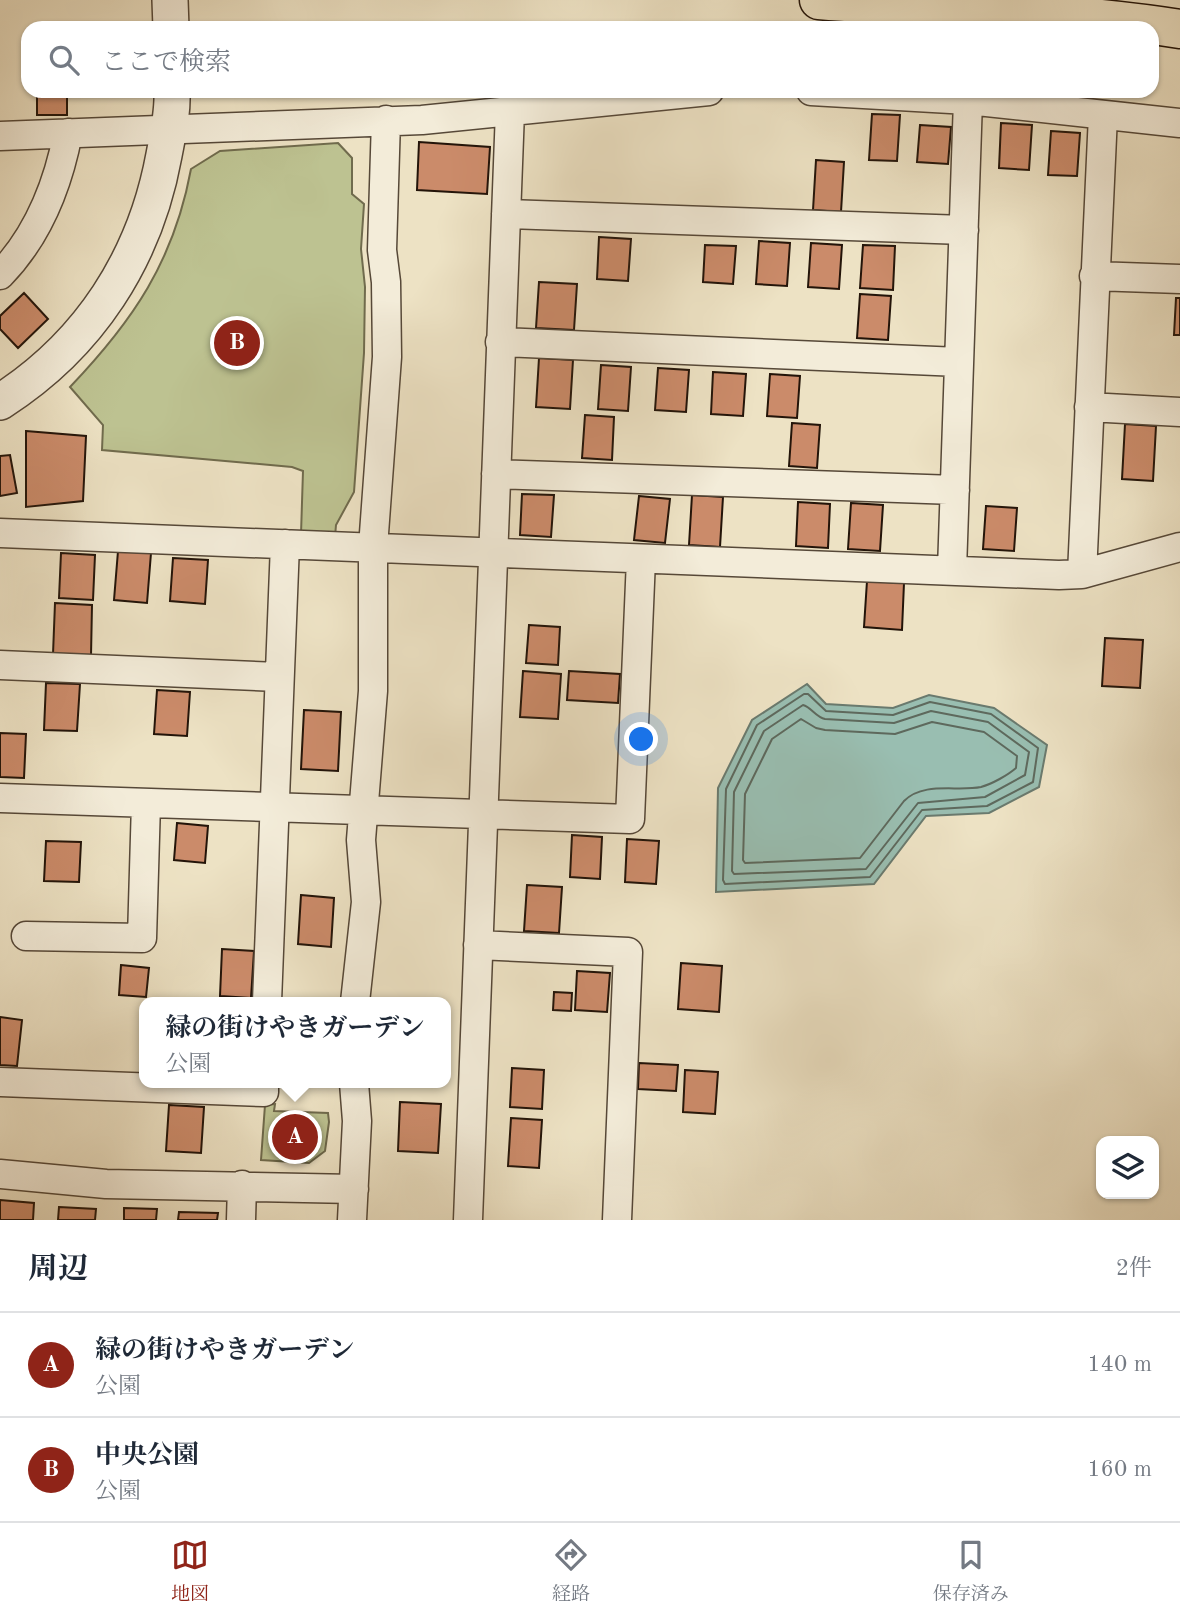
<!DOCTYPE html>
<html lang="ja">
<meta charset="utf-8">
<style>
body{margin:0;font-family:"Old Standard TT","Noto Serif JP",serif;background:#f2f2f3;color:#1f2937}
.controls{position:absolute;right:21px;bottom:21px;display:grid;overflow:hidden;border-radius:14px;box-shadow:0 2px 5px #0004}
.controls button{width:63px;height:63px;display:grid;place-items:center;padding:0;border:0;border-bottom:2px solid #e0e1e3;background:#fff;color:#1f2937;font:35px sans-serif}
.you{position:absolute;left:642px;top:740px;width:24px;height:24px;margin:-18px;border:5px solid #fff;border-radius:50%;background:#1a73e8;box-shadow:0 0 0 10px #1a73e833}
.badge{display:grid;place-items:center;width:46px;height:46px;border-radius:50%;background:#8f2418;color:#fff;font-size:23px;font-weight:700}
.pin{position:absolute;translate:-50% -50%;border:4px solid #fff;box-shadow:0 2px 7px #0006}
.popup{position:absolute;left:139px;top:997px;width:312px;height:91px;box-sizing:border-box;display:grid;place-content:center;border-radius:14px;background:#fff;filter:drop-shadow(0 2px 5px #0005);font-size:23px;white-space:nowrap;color:#747a83}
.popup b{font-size:26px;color:#1f2937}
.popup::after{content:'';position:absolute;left:50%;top:100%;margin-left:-14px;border:14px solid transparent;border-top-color:#fff}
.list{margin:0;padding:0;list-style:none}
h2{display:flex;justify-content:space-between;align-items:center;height:91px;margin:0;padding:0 28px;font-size:30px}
h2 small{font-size:23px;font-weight:400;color:#747a83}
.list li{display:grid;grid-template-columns:46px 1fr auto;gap:21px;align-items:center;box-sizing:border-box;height:105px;padding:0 28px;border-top:2px solid #e0e1e3}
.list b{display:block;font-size:26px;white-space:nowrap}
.list p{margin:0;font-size:23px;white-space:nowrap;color:#747a83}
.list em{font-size:23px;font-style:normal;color:#747a83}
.icon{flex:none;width:38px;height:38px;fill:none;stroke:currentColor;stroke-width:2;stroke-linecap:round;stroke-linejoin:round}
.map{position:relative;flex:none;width:1180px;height:1220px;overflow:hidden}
.search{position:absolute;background:#fff;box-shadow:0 2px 5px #0004;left:21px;right:21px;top:21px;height:77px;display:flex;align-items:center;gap:18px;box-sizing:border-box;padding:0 24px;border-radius:21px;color:#747a83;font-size:26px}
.sheet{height:301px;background:#fff}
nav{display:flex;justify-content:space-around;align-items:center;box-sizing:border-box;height:98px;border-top:2px solid #e0e1e3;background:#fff;font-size:19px;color:#747a83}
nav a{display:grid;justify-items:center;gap:4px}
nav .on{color:#8f2418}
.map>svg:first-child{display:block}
.green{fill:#bdc291;stroke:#706b4d;stroke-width:2}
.water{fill:#99beb1;stroke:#6a7a6e;stroke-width:2}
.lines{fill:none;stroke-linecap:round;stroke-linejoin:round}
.shore{stroke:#5e695d;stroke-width:2}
.building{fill:#cb8b6a;stroke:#231409;stroke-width:2}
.minor-casing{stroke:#564838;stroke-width:31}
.tertiary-casing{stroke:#564838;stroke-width:38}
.trunk-casing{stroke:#231409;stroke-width:41}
.minor{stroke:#f3ecd9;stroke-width:28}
.tertiary{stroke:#f3ecd9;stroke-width:35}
.trunk{stroke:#ede2c4;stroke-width:38}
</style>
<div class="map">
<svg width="1180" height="1220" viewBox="0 0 1180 1220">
<rect width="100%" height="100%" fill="#ede2c4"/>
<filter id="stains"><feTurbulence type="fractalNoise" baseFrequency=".00286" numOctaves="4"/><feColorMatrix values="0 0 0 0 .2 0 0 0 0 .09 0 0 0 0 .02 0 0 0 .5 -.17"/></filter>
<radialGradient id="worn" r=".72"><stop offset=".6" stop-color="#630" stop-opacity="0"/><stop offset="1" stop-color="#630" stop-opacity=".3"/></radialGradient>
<path class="green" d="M338,143l14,15v36l12,10 -3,45 4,38 -1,66 -10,139 -18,33 -1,12 -34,-3 2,-63 -11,-4 -190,-17 1,-25 -33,-38c63,-66 104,-126 121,-218l29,-18z
M275,1104l-1,7 54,2 1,9 -4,29 -16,12 -48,-3 4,-55z"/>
<path class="water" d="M807,684l19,20 67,4 36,-13 65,13 53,37 -8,42 -50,26 -63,3 -52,68 -158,8 2,-104 34,-68z"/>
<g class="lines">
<path class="shore" d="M804,694h4l18,17 67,4 37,-13 61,12 47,34 -5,34 -46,24 -65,4 -52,67 -145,7 -2,-4 3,-91 31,-64z
M803,705c8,2 13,12 22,14l69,4 37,-12 57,11 41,30 -4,23 -40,22 -67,6 -52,66 -132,5 -2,-3 2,-79 30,-61z
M801,719l15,9 9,2 70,4 37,-12 52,10 33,24 -1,12c-8,7 -24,16 -35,19 -24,5 -57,-6 -77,14l-44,57 -115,5 -2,-3 2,-66 27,-55z"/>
</g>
<path class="building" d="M37,91h30v24h-30z
M872,114l28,1 -3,46 -28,-1z
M1001,123l31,2 -3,45 -30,-2z
M920,125l31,2 -3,37 -31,-2z
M1051,131l29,2 -3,43 -29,-1z
M419,142l71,5 -3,47 -70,-4z
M816,160l28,2 -3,50 -28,-2z
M599,237l32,2 -3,42 -31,-2z
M759,241l31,2 -3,43 -31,-2z
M811,243l31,2 -3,44 -31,-2z
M705,245l31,1 -3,38 -30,-2z
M863,245l32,1 -2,44 -33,-2z
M539,282l38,2 -3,46 -38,-2z
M24,293l24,26 -30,29 -18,-19v-13z
M860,294l31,2 -3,44 -31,-2z
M1176,298h4v37h-6z
M539,358l34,2 -3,49 -34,-2z
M601,365l30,2 -3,44 -30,-2z
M658,368l31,2 -3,42 -31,-2z
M713,372l33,2 -3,42 -32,-2z
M770,374l30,2 -3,42 -30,-2z
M585,415l29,2 -2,43 -30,-2z
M792,423l28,2 -3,43 -28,-2z
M1125,424l31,2 -3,55 -31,-2z
M26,431l60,5 -3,65 -57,6z
M10,455l7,38 -17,3v-40z
M522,494l32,1 -3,42 -31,-2z
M692,495l31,2 -3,50 -31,-2z
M639,496l31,3 -5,44 -31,-3z
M798,502l32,2 -2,44 -32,-2z
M851,503l32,2 -3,46 -32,-2z
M986,506l31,2 -3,43 -31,-2z
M118,551l33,2 -4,50 -33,-3z
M61,553l34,2 -2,45 -34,-2z
M173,558l35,2 -3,44 -35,-3z
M867,581l37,2 -2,47 -38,-3z
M55,603l37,2 -1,51 -38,-2z
M529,625l31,2 -2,38 -32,-2z
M1105,638l38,2 -3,48 -38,-2z
M523,671l38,3 -3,45 -38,-2z
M569,671l51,3 -2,29 -51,-3z
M46,683l34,1 -3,47 -33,-1z
M157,690l33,2 -3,44 -33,-2z
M304,710l37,2 -3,59 -37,-2z
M0,733l26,1 -2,44 -24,-1z
M177,823l31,3 -3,37 -31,-3z
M572,835l30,2 -2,42 -30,-2z
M627,839l32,2 -3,43 -31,-2z
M46,841l35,1 -2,40 -35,-1z
M527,885l35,2 -3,46 -35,-2z
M301,895l33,3 -3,49 -33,-3z
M222,949l32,2 -3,47 -31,-2z
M681,963l41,3 -3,46 -41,-3z
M121,965l28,3 -3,29 -27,-2z
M577,971l33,2 -3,39 -32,-2z
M554,992l18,1 -1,18 -18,-1z
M0,1017l22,3 -5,46 -17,-1z
M639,1063l39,2 -2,26 -38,-2z
M512,1068l32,2 -2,39 -32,-2z
M685,1070l33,2 -3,42 -32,-2z
M400,1102l41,2 -3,49 -40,-2z
M169,1105l35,2 -3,46 -35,-2z
M511,1118l31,2 -3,48 -31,-2z
M0,1200l34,3 -1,17h-33z
M59,1207l37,2 -1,11h-37z
M124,1208l33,1 -1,11h-32z
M179,1212l39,1 -1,7h-39z"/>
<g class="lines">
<g class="minor-casing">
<path id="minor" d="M811,91l157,9 212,23
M0,136l422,-16 287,-29
M506,214l458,16
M0,275c38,-39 58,-90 68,-142
M1094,276l86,3
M500,342l459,20
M1089,407l91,5
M496,474l459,16
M0,533l1059,42 23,-1 98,-27
M952,570l16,-470
M1082,574l21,-459
M0,665l278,12
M0,798l630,21 11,-260
M26,936l116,2 4,-135
M478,945l150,7 -11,268
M267,1002l18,-458
M355,1002l11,-100 -5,-62 12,-149v-144l14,-190 -1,-75 -4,-32 4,-130
M0,1082l264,10v-9
M0,1174l106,10 248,5
M241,1220l1,-35
M352,1220l5,-99 -3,-38
M468,1220l42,-1109"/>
</g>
<g class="tertiary-casing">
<path id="tertiary" d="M170,0l1,28
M0,402c89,-57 145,-143 164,-247 4,-21 9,-42 8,-64"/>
</g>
<g class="trunk-casing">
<path id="trunk" d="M819,0c120,10 241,10 361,29"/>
</g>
<use href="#minor" class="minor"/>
<use href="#tertiary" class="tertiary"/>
<use href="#trunk" class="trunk"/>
</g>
<rect width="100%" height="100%" filter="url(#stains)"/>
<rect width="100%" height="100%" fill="url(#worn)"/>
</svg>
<div class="controls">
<button><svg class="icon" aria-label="layers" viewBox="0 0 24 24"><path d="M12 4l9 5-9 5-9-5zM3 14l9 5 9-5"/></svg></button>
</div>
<div class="you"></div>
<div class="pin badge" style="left:295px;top:1137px">A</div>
<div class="popup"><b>緑の街けやきガーデン</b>公園</div>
<div class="pin badge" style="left:237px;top:343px">B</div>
<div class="search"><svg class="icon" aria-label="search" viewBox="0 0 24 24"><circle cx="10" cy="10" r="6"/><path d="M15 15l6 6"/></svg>ここで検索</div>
</div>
<section class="sheet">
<h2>周辺<small>2件</small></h2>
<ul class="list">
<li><span class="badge">A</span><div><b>緑の街けやきガーデン</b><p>公園</p></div><em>140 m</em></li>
<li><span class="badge">B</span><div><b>中央公園</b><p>公園</p></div><em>160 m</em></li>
</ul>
</section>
<nav>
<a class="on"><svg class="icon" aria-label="map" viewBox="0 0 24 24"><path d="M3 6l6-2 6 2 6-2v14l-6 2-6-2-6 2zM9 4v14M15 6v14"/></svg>地図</a>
<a><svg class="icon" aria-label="directions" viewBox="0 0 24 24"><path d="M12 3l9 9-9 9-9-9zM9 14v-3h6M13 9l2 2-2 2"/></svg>経路</a>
<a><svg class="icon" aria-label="saved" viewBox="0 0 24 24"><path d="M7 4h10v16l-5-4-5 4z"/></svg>保存済み</a>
</nav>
